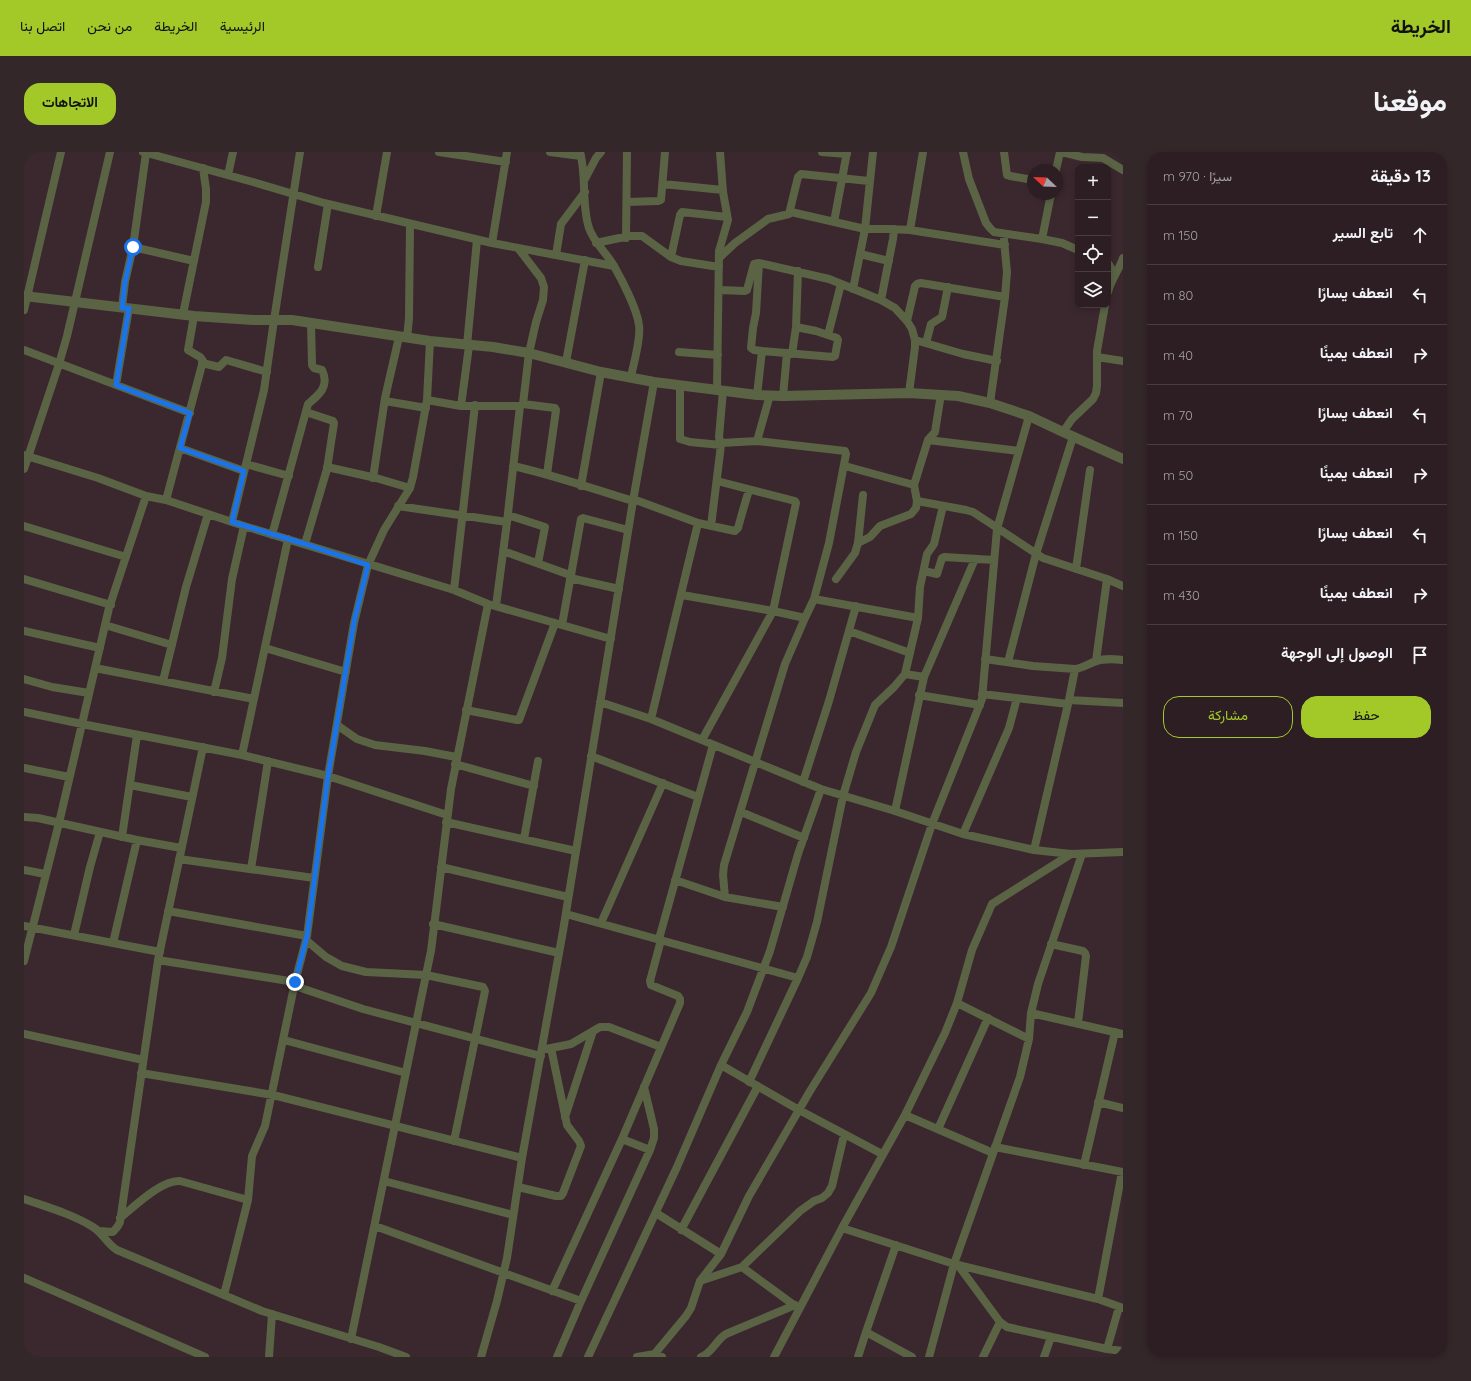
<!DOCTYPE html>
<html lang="ar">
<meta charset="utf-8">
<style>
body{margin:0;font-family:Quicksand,Vazirmatn,sans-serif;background:#34272a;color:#f1f3f6;direction:rtl}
.controls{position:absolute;right:12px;top:12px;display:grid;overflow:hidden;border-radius:8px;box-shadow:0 2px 6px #0003}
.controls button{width:36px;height:36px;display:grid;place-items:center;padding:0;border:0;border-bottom:1px solid #483c40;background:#2c1e22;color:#f1f3f6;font:20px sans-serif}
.compass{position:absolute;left:1003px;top:12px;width:36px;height:36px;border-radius:50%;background:#2c1e22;box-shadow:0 2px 6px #0003;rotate:293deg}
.stop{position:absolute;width:12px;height:12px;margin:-9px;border:3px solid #1a73e8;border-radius:50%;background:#fff}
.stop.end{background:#1a73e8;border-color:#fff;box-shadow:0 1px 4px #0008}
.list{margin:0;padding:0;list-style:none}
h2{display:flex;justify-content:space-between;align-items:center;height:52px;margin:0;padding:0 16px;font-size:17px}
h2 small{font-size:13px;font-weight:400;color:#a6a2a5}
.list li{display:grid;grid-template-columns:26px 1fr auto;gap:12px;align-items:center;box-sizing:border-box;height:60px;padding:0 16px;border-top:1px solid #483c40}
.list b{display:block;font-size:15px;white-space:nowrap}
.list em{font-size:13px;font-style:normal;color:#a6a2a5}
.actions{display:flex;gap:8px;padding:12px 16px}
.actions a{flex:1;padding:9px 0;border:1px solid #a2c928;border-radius:16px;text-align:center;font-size:14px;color:#a2c928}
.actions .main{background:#a2c928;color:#111}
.icon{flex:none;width:22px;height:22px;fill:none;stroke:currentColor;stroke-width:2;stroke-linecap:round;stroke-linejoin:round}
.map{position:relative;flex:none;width:1099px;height:1205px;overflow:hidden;direction:ltr;border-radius:16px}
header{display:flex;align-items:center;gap:24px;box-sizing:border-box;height:56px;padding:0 20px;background:#a2c928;color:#111}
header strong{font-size:19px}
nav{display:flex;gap:22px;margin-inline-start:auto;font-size:14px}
.intro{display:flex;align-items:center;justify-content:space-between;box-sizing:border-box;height:96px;padding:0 24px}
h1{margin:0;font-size:28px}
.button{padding:10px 18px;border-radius:16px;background:#a2c928;color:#111;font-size:14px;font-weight:700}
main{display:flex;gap:24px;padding:0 24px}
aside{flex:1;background:#2c1e22;border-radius:16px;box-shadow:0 2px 6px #0003}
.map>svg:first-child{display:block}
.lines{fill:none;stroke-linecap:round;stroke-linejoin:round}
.minor{stroke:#5a6445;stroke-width:8}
.tertiary{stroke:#5a6445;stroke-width:10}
.route{stroke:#1a73e8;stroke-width:5}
</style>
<header>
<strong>الخريطة</strong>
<nav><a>الرئيسية</a><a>الخريطة</a><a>من نحن</a><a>اتصل بنا</a></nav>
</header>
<div class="intro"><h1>موقعنا</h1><a class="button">الاتجاهات</a></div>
<main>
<aside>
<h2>13 دقيقة<small>سيرًا · 970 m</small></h2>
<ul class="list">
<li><svg class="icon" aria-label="ahead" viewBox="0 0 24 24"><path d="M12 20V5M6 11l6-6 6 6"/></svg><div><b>تابع السير</b></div><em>150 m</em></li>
<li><svg class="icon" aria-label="left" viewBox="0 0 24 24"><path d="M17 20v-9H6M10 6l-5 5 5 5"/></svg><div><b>انعطف يسارًا</b></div><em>80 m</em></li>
<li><svg class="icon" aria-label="right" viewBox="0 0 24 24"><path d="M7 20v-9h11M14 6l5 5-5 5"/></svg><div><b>انعطف يمينًا</b></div><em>40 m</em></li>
<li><svg class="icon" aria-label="left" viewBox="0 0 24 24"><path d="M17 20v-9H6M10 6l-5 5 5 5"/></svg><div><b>انعطف يسارًا</b></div><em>70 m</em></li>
<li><svg class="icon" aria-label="right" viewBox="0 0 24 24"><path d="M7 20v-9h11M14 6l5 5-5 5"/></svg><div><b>انعطف يمينًا</b></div><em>50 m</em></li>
<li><svg class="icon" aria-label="left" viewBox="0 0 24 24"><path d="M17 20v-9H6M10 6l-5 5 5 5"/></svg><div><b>انعطف يسارًا</b></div><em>150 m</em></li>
<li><svg class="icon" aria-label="right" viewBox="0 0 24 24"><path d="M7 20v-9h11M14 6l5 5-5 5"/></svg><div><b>انعطف يمينًا</b></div><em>430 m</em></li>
<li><svg class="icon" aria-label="arrive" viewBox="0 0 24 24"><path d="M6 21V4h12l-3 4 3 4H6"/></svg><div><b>الوصول إلى الوجهة</b></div></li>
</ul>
<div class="actions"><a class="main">حفظ</a><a>مشاركة</a></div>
</aside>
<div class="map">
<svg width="1099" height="1205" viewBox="0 0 1099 1205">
<rect width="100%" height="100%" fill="#3b282e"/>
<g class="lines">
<path class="minor" d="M119,0l110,30 71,21 168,40 122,23
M415,0l67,10
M526,0l31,4
M556,0c7,25 1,52 9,76 5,15 17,24 25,38 8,14 23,43 25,59 2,13 -5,38 -8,51
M798,0l25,2
M939,0l6,27 17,44 4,5 4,4 48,7 20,4 16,7
M980,0l3,23 3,1 23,4
M1038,0l20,5 21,1 20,12
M1032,18l4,-18
M204,23l5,-23
M561,27l11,-21 5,-6
M639,32l60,6
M603,50l31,-1 3,-1 4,-48
M767,60l74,17h24l21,1 95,15
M352,64l11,-64
M810,70l13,-70
M886,78l13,-78
M602,86l1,-86
M1018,87l9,-45
M468,91l15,-91
M572,91l33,-7h13l29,21 10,4 38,6
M109,95l61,14
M836,102l29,7
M532,103l5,-31 24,-32
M647,105l9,-42 2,-3 45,5
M695,106l16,-15 29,-21 4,-3 21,-5 9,-37 3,-3 68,7
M735,111l-3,50 -3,15 -2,20 3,2 8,1 71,6 2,-1 3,-16 -1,-2 -21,-7 -20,-4
M1084,111l3,5 2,9
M294,115l10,-63
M829,137l12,-60 8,-77
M696,138l25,1 2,-1 7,-26 5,-1 70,16 52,21 14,8 12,13 5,8 3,11v7l-6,46
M1084,140c3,-12 11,-22 15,-34
M857,148l12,-61 1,-10
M98,155l3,-25 8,-35 13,-94
M0,158l37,-158
M159,162l23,-112v-13l-3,-21
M883,169l8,-35 2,-2 4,-1 84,14
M804,183l13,-51
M383,186l2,-20 1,-94
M891,188l48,14 34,7
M902,191l5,-19 11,-7 6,-30
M443,193l10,-105
M0,198l166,63
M655,200l39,3
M768,202l4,-27 2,-56
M1073,205l26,4
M542,210l19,-102
M178,211l17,4 7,-7 41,12
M92,233l13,-77
M656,233v54l10,3 31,3
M693,237l2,-138 9,-31 -5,-28 -3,-40
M733,243l5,-44
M759,244l4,-43
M403,248l34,6h59
M361,249l41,7
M966,251l15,-106 2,-25 -3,-32
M499,252l32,4 1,2 -9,64
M437,254l8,-60
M1039,280l9,-13 21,-20 3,-6 1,-7v-35l8,-46
M904,288l91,11
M733,289l13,-46
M697,291l36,-2 88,10 1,3 -17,89 -15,56 -9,19 -20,46 -61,201 -1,10 2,22
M156,296l64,23
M0,303l74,23 48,18 20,4 78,26 210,64 34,14 123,35
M222,312l43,12
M489,314c41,9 80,23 120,35
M821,314l69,19 3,16 49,9 7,2 70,46 64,21 16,7
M303,315l49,11 34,10
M0,317l35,-105 8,-28 43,-184
M349,326l12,-80 14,-61
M890,333l14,-45 7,-8 6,-38
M557,334l20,-114
M609,347l65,24 37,8 3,-3 5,-18 6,-20
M142,348l37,-139 -3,-4 -12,-7 6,-34
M374,354l109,16
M484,363l37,12 -7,36
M208,370l32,-132 10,-70 26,-168
M0,374l102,31
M687,374l10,-81 -2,-8 4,-46
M248,383l36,-131c11,-9 22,-18 14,-34l-8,-2 -2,-3 -1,-42
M834,391l12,-6 10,-11 31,-12 5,-6 1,-7
M281,392l22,-75 7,-46 -1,-2 -27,-9
M479,399l67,24
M1052,417l14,-99
M900,419l13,3 5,-16 2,-1 50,3
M546,426l49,11
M0,427l87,26
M812,427l19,-26 3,-10 5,-48
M430,438l21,-185
M658,443l91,16 32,7
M790,447l104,19
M472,454l11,-84 13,-116 3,-2 6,-51 7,-31 7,-22 1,-13 -3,-9 -23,-30
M81,473l67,20
M538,473l19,-106 2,-1 45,12
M0,479l76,17
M825,479l61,22
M241,496l81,24
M961,507l48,7 42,3c8,-1 14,-6 22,-8 8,-3 17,-2 26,-1
M1072,509l11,-82
M984,510l28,-108 37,-117
M71,516l159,31
M900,525l51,-118
M0,527l28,8 37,6
M139,529l23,-94 22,-73
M190,540l8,-34 10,-79 12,-53
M958,542l86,10
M895,543l61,10
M1045,548l54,3
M576,550l51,17 170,70 74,22 68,23 71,16 37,4 52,-2
M442,558l51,10h2l36,-97
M0,560l58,12 160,31 86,21 119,39
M627,567l47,-196
M313,573l20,14 18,6 50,6 31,6
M678,588l71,-129 23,-108 -1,-2 -78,-20
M218,603l46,-216
M567,604l107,41
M431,612l79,22
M0,616l45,9
M779,630l26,-81 27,-95
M106,633l62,12
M871,659l29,-134 -19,-3
M717,660l63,26
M0,665l14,1 99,22 44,8
M422,670l130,29
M939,682l46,-106 8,-30
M98,685l15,-102
M500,687l14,-78
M1010,698l35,-150 6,-31
M155,707l135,19
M417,715l127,30
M227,717l17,-108
M0,718l21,4
M651,728l50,17 58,10
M144,759l139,25
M542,762l232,64
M577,771l62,-140
M409,772l126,29
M0,774l136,26
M50,783l16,-68 10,-35
M635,787l54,-194
M282,788l20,17 16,9 24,6 60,3 57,12 2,4 -31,150
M89,791l24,-103
M1027,792l32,7 2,2 1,3 -8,67
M134,808l137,22
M0,809l35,-138 50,-215 37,-112
M271,834l68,23 178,47
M933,851l72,36
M1007,861l92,21
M0,882l119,26
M260,888l122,33
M522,897l25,-5 29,-17h9l52,20
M697,913l78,45 83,44
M117,921l132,22 249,63
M725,930l49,-104 9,-21 10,-35 26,-126 13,-44 19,-47 19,-18 11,-13 13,-56 2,-31 7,-33 7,-10 9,-38
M1074,950l25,6
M881,963l88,38
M541,965l28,-86
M914,977l50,-111
M598,987l28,11
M971,995l128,25
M1060,1013l31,-133
M360,1029l129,34
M494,1035l38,9h5l2,-3 18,-47 -2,-5 -12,-16 -16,-77
M0,1047c23,8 48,15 69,28 10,6 14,17 24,23l145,61 117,36 27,10
M632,1061l65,41
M96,1066c15,-12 41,-38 60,-37l68,19
M351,1074l206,75
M818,1076l112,36 144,35 25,9
M657,1078l77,-144
M75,1079l14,1 5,-6 2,-4 38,-262 45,-213
M934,1113l42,57 7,5 100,22 16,2
M718,1115l56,41
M0,1126l181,79
M676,1129l21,-27 28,-58 61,-105 61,-98 20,-46 41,-123 50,-125 15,-170 32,-113
M528,1139l70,-152 58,-136v-4l-2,-3 -27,-11 -1,-4 11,-41
M200,1143l24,-95 4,-44 13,-30 30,-144 12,-46 21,-160 26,-153 14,-58 16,-35 26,-42 3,-11 14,-77 3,-59
M1074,1147l24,-127
M842,1180l46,25
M327,1187l75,-364 5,-24 20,-162 37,-185
M1083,1197l12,-42
M245,1205l3,-43
M457,1205l16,-56 10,-43 15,-100 41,-227 70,-430 21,-119
M533,1205l24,-56 69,-151 4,-12v-9l-10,-42
M564,1205l89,-190 44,-102 26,-53 23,-61 28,-97 23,-65
M613,1205l18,-3 7,3
M628,1205l34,-41 5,-8 9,-27 42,-14 58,-56 14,-10 8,-3 6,-5 4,-7 12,-51
M677,1205c11,-4 15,-17 25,-23l69,-29
M750,1205l68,-129 63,-113 40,-82 12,-30 15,-53 20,-46 79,-50
M834,1205l8,-25 30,-87
M905,1205l25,-93 66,-187 9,-38 2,-26 7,-29 44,-130
M959,1205l17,-35
M1020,1205l7,-20"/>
<path class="tertiary" d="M0,144l170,20 59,4h39l138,21 63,6 36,6 72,19 53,10 103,13 26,1 126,-3 49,3 32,7 39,13 34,16 60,27"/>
</g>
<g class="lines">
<path class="route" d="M109,95l-8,35 -3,26h7l-13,77 74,28 -10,35 64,23 -12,51 73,22 63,21 -14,57 -26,154 -21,160 -12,46"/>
</g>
</svg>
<div class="controls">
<button>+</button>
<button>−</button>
<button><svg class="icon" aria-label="locate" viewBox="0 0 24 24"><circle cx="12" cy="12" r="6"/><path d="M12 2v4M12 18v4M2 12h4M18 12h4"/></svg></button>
<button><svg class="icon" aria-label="layers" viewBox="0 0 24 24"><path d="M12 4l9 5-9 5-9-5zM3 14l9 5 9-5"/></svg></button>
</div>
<svg class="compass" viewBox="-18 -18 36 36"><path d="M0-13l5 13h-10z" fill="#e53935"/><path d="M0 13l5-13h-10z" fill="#a6a2a5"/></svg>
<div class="stop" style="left:109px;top:95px"></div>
<div class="stop end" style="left:271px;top:830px"></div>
</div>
</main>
